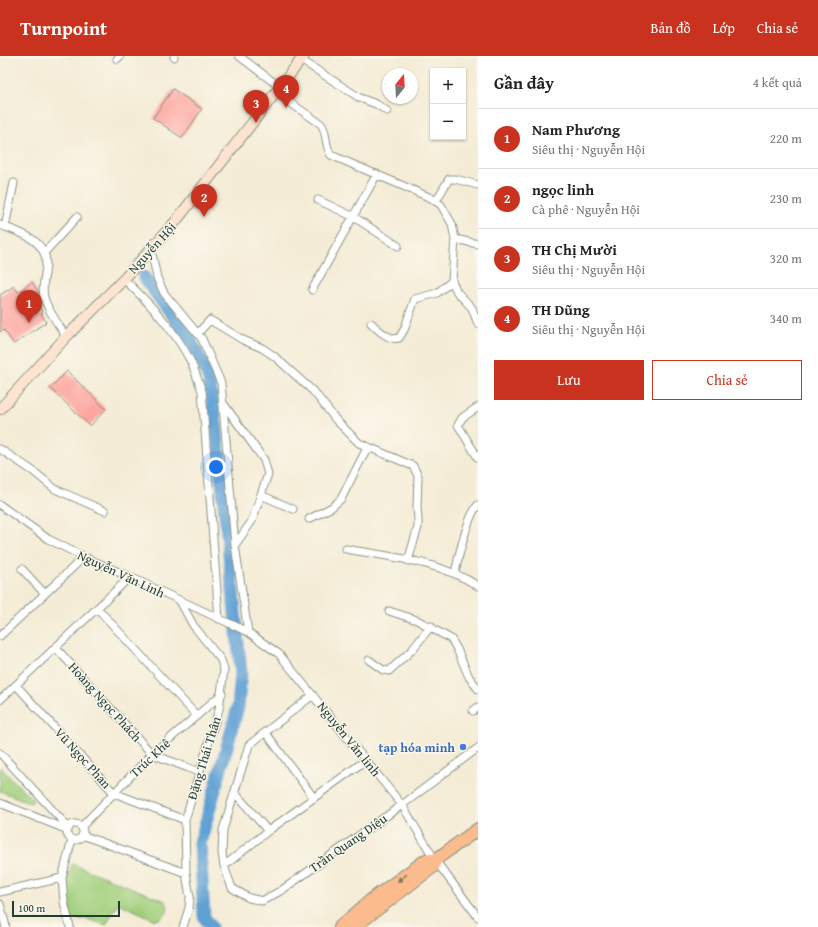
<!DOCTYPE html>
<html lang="vi">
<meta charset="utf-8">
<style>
body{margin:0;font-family:"Gentium Book Plus",serif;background:#f6f6f6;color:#222}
.controls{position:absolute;right:12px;top:12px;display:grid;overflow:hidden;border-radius:0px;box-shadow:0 1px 3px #0004}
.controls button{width:36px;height:36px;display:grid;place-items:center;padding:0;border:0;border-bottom:1px solid #e0e0e0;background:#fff;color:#222;font:20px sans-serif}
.compass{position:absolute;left:382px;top:12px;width:36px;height:36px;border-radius:50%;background:#fff;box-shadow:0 1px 3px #0004;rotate:18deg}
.scale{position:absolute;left:12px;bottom:10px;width:108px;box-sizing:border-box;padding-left:4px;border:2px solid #1f3d34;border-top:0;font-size:11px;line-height:14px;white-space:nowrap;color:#1f3d34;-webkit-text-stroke:3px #fbf7ec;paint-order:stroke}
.you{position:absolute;left:216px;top:411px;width:14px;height:14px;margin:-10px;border:3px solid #fff;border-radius:50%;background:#1a73e8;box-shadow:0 0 0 6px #1a73e833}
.badge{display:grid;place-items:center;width:26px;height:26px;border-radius:50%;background:#c8321e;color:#fff;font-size:13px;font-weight:700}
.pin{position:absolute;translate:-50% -33px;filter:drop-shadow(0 1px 2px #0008)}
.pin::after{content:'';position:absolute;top:21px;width:14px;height:12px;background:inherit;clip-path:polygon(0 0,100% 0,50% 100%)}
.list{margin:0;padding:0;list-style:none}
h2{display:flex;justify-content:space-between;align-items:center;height:52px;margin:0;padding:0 16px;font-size:17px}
h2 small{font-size:13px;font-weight:400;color:#767676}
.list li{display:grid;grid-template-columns:26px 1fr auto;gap:12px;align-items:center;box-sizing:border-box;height:60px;padding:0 16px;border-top:1px solid #e0e0e0}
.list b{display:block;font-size:15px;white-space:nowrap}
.list p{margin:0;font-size:13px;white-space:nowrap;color:#767676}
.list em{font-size:13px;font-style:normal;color:#767676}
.actions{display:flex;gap:8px;padding:12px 16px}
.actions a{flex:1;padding:9px 0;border:1px solid #c8321e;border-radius:0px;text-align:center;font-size:14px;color:#c8321e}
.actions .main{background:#c8321e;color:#fff}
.map{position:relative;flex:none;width:478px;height:871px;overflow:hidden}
header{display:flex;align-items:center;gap:24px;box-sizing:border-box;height:56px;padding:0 20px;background:#c8321e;color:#fff}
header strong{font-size:19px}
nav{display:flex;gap:22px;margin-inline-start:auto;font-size:14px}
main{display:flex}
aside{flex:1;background:#fff}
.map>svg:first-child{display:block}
.green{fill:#a1cf7c;stroke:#608658}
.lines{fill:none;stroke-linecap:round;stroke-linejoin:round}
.river{stroke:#61a1d4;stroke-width:13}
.building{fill:#fda59f}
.street-casing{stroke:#8a9485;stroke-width:9}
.secondary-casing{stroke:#8a9485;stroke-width:12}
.primary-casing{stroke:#8a9485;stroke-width:14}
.street{stroke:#fff;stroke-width:7}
.secondary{stroke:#fde4d1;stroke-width:10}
.primary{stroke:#fbbb8c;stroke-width:12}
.oneway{fill:#82765c}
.shop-dot{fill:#3f7fe0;stroke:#fbf7ec;stroke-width:1.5}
.labels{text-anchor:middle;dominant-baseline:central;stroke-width:3;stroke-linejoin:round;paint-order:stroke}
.street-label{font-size:13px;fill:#1f3d34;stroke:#fbf7ec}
.shop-label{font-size:13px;font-weight:bold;fill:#366cbe;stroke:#fbf7ec;text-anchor:end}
</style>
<header>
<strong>Turnpoint</strong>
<nav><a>Bản đồ</a><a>Lớp</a><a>Chia sẻ</a></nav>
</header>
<main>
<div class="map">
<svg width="478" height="871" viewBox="0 0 478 871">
<rect width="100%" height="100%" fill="#fbf7ec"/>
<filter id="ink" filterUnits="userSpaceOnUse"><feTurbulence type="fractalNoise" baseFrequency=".025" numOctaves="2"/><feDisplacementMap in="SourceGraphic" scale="8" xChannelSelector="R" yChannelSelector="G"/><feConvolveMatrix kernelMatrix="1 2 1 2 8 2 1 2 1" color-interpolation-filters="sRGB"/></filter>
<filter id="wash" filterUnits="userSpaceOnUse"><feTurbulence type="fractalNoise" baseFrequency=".012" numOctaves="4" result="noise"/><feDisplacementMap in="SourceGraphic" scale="16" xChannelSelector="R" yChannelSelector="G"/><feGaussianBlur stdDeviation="0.9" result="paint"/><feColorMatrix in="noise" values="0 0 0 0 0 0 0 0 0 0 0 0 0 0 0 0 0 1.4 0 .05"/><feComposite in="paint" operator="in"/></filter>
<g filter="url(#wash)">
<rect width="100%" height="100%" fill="#f4ecd6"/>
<path class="green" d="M0,711l33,33 -2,3 -31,-12z
M72,808l93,37c6,8 1,17 -9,19l-38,-17 -12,22 -19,-6h-15l-7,-33z"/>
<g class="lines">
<path class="river" d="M144,221l46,63 13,24 6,16 7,43 25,250 -3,34 -38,136 4,74 7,10"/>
</g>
<g id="blocks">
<path class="building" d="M173,33l29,20 -20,29 -29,-20z
M32,226l8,13 -6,4 9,14 -2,1 5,8 -32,22 -10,-14 -4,2v-37l14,-9 4,6z
M67,315l39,38 -16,17 -40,-38z"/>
</g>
</g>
<g filter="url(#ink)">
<use href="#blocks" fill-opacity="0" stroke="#8a9485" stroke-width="1"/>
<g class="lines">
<g class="street-casing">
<path id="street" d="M239,0l41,31
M174,1v-1
M117,3l3,-3
M301,4l59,38 16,6 11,7
M276,37l45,31c7,9 3,21 10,31l100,43 10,7 11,19 3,15 -3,42 5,11 15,16 6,16
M318,144l36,17 44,29
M436,145l13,-22h6l23,6
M0,169c18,7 46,14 46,38 0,12 -5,23 -2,34 2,11 16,29 22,40
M5,171l9,-44
M455,183l23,5
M151,193l6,29 7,15 38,46 19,44 14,162 13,87
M44,197l33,-36
M124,223c25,24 50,50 66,81 5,10 8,21 12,31l17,228
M312,234l65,-116
M371,267c6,6 18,18 28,15l5,-8 11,-31 22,-6 15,-12
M198,277l12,-13 33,20 19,8 12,8 40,36 22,28 23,23 54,23 5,10 -1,32 1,12v7l-10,34
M223,347l41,57 4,14 -16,47 -17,24
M478,351l-16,11 -4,7 20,33
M0,393l33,22 22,18 50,22
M261,439l32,14
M0,449l48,34 36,18 46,20 118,55 31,22 123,151 33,55 43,57
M309,463l23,-12 9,-8 26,-51
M346,493c44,8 94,12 132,37
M22,513l23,25
M455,517c3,-15 13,-58 23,-68
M180,545l13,24 28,35 3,10 -5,39 -34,111 1,53 4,24 -1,11 -6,19
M97,552l100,108
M389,555l28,9 34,19 6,10 12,28 9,12
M0,580l84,-79
M56,592l96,106 47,18
M369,604l14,10 6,1 23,-21 19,-24
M16,629l98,108 71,27
M313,639l-64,50 -26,85 -1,23 2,13 8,22 17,10 13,3 20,-11 120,-85 76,-57
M0,644l130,-123
M473,655l5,-4
M266,677l48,65
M0,697l69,75
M235,737l33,38
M0,747l68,27
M67 776a8 8 0 1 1 16 0a8 8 0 1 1-16 0Z
M81,771l71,-73 70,-60
M82,779l104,38
M224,810l44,-35 98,-71
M0,836l62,-14
M0,848l6,23
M70,871l-6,-25 -2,-24 10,-39"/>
</g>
<g class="secondary-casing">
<path id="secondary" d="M0,353l66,-72 58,-58 52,-58 128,-165"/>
</g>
<g class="primary-casing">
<path id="primary" d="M340,871l31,-27 55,-40h9l43,-31
M354,871l79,-60 2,-7"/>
</g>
<use href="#street" class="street"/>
<use href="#secondary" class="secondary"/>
<use href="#primary" class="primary"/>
</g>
<defs><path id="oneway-solid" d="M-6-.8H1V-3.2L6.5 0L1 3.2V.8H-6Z"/></defs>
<use class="oneway" href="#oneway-solid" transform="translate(402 822) rotate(143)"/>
</g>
<circle class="shop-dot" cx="463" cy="691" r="4"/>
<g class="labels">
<g class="street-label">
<text transform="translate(152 192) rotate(-48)">Nguyễn Hội</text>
<text transform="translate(121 518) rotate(25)">Nguyễn Văn Linh</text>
<text transform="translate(105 646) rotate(48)">Hoàng Ngọc Phách</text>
<text transform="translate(349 683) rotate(51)">Nguyễn Văn linh</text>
<text transform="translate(83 702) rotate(48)">Vũ Ngọc Phan</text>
<text transform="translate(150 702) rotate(-43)">Trúc Khê</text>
<text transform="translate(204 702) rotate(-73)">Đặng Thái Thân</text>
<text transform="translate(348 787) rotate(-35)">Trần Quang Diệu</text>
</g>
<g class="shop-label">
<text x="455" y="691">tạp hóa minh</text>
</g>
</g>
</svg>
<div class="controls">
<button>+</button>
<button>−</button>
</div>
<svg class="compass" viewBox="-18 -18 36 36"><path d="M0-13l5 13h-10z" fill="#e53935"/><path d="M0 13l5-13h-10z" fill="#767676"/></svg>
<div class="scale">100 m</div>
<div class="you"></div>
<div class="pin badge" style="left:29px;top:267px">1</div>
<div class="pin badge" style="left:204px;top:161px">2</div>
<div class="pin badge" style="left:256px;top:67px">3</div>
<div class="pin badge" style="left:286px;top:52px">4</div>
</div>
<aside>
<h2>Gần đây<small>4 kết quả</small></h2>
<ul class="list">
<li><span class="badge">1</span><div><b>Nam Phương</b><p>Siêu thị · Nguyễn Hội</p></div><em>220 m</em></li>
<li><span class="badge">2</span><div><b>ngọc linh</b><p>Cà phê · Nguyễn Hội</p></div><em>230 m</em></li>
<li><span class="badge">3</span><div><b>TH Chị Mười</b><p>Siêu thị · Nguyễn Hội</p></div><em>320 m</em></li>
<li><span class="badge">4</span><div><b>TH Dũng</b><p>Siêu thị · Nguyễn Hội</p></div><em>340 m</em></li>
</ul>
<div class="actions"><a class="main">Lưu</a><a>Chia sẻ</a></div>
</aside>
</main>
